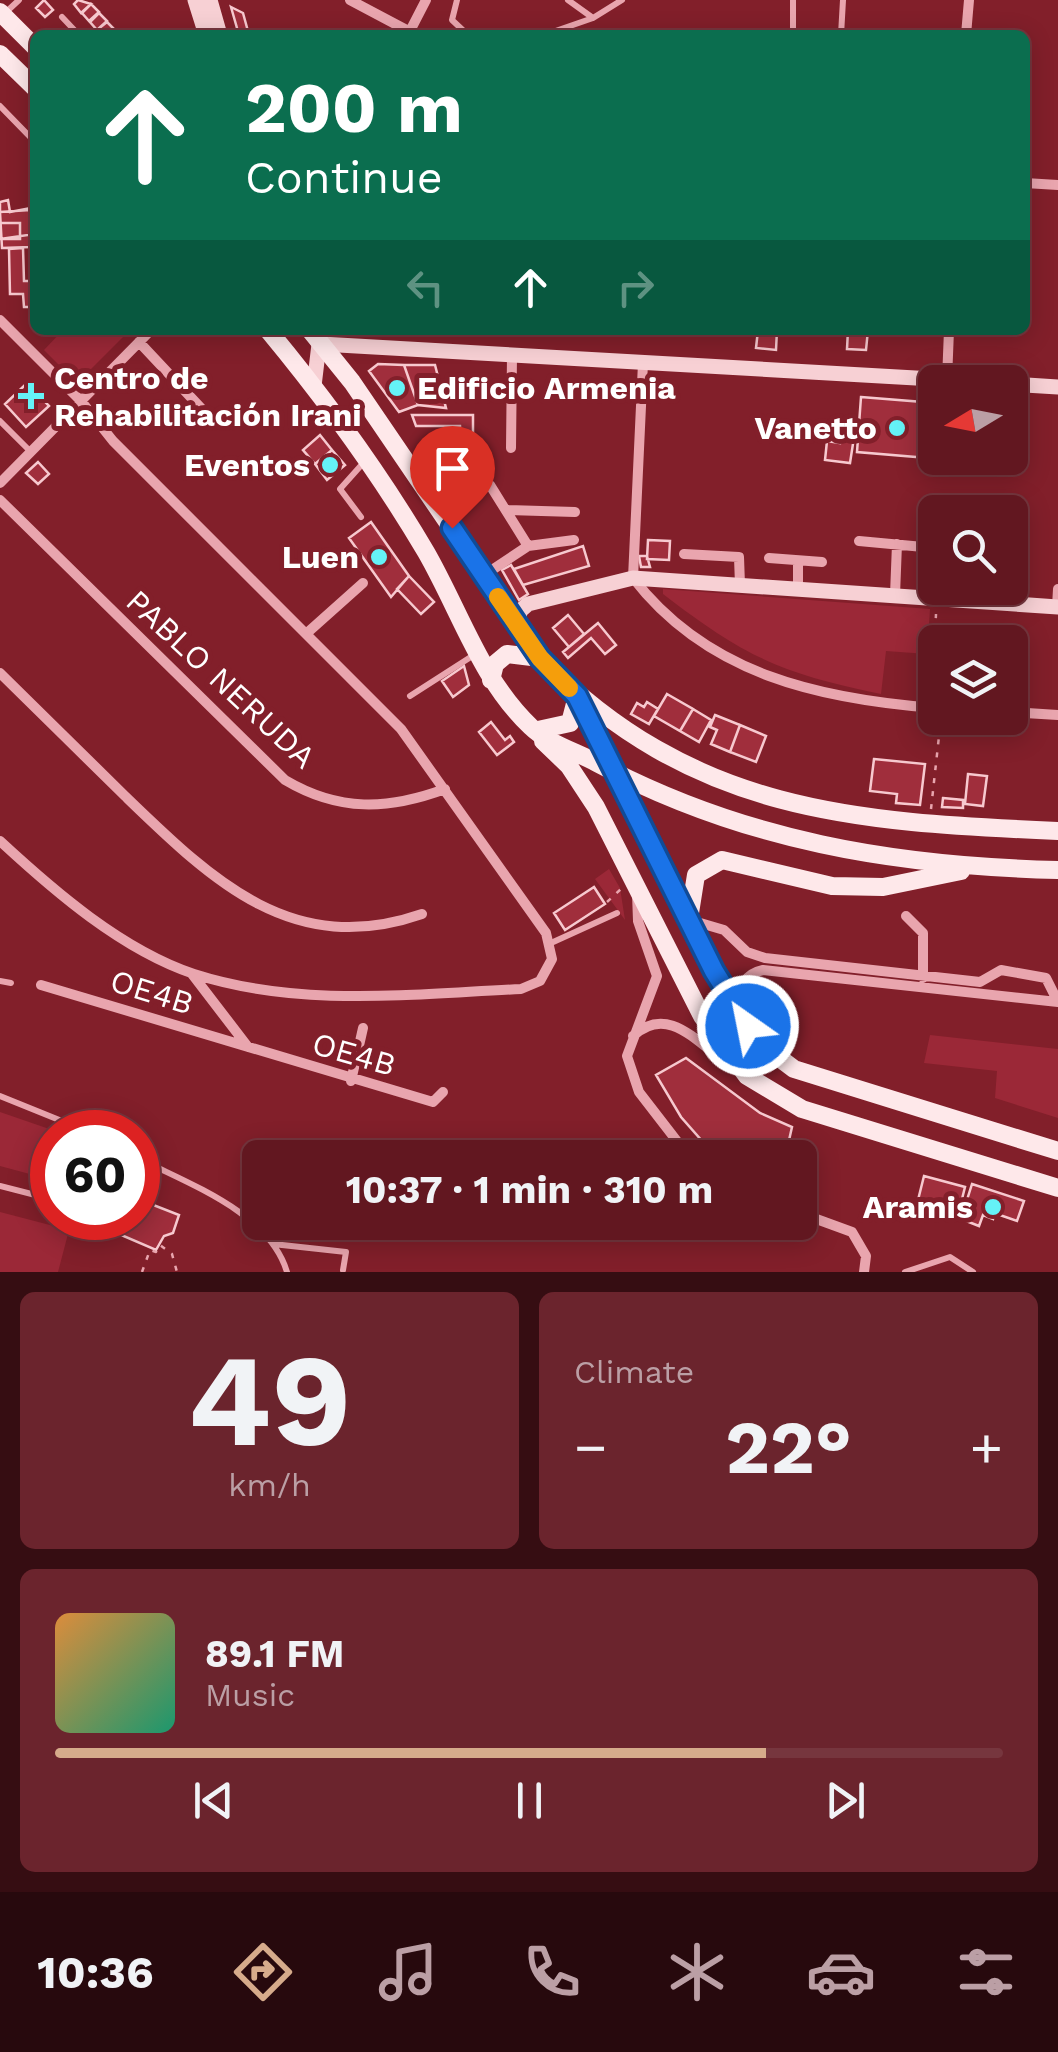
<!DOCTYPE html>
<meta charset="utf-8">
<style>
body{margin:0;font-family:"Work Sans",sans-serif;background:#6b242d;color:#f1f3f6;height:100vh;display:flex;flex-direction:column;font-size:38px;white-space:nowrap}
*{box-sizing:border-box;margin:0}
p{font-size:32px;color:#bb9fa5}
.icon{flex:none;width:55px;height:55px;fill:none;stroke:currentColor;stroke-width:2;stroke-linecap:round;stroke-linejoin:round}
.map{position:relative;height:1272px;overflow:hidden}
.panel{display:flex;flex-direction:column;gap:20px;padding:20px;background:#360d12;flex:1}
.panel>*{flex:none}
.guide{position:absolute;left:30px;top:30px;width:1000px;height:305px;border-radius:15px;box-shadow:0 5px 25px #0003,0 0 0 2px #76363e;background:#0b6e4f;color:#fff;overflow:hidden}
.needle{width:65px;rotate:260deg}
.buttons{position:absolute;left:918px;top:365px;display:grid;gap:20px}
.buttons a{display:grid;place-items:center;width:110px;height:110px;border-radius:15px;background:#621720;box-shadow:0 5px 25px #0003,0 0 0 2px #76363e;font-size:50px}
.speed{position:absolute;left:30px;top:1110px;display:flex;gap:20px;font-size:50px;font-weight:700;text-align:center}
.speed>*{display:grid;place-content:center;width:130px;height:130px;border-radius:50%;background:#621720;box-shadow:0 5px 25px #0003,0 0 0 2px #76363e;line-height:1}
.speed .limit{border:15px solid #d22;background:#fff;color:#111}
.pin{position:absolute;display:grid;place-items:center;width:85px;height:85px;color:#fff;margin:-102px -42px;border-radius:50% 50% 50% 0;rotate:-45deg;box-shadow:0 0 10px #0007}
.pin .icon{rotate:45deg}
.me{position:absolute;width:110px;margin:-55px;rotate:327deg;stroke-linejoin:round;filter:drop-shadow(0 0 8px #0008)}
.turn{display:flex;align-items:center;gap:35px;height:210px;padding:0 50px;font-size:45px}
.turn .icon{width:130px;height:130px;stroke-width:2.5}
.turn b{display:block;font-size:70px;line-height:85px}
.lanes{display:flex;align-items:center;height:95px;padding:0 50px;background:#0003;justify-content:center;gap:50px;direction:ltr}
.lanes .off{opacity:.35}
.big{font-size:75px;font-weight:700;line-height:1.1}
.panel .card{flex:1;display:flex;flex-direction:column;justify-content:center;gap:15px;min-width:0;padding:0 35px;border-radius:15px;background:#6b242d}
.panel .dial{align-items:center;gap:0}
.dial b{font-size:130px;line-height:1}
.song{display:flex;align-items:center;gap:30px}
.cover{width:120px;height:120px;border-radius:15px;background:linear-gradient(135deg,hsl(30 70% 55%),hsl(160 70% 35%))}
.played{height:10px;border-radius:5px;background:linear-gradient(90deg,#d6ab8b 75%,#76363e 75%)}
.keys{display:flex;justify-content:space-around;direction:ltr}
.heat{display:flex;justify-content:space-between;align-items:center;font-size:55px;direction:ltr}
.panel .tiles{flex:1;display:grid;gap:20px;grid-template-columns:1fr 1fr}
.card:last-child{grid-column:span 2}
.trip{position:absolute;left:242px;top:1140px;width:575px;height:100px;border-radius:15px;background:#621720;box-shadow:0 5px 25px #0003,0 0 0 2px #76363e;font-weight:700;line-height:100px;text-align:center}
.menu{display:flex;height:160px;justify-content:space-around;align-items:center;background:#27090d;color:#bb9fa5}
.menu .icon{width:70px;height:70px}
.menu .active{color:#d6ab8b}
.menu b{font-size:45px;color:#f1f3f6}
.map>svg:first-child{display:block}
</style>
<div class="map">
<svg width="1058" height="1272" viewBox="0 0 1058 1272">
<rect width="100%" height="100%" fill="#821f2a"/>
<path fill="#9b2837" d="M63 330H130L77 383 44 350Z
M663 589 930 609 927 654 886 651 881 694C780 673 745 657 663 594Z
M609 869 620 888 625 920 595 879Z
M930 1035 1058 1049V1118L995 1098 997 1071 924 1063Z
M0 1112 58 1132H52V1180L0 1166Z
M0 1212 69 1230 58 1272H0Z"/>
<path fill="#a02e3c" stroke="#f7c9cf" stroke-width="2.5" d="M44 0 53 10 45 17 36 8Z
M78 0 91 4 81 13 74 4Z
M91 4 99 12 89 21 82 13Z
M231 7 243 13 249 35H239Z
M99 13 107 21 97 30 90 22Z
M107 22 115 30 102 35 97 30Z
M8 200 10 212 31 208 35 234 0 239V202Z
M30 210 33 236 30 247 2 248 0 212Z
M0 223H20V239H0Z
M23 248 24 281H35V307H24L23 294H10L9 249Z
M758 330H777L776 350 756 348Z
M848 330H868L866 350 847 349Z
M378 364 404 365 418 405 399 412 369 371Z
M404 365H435L446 408 418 405Z
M27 383 49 406 26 427 5 404Z
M861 397 935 403V458L940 459 857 452Z
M412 415H473V469H445V459H461L460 426H416Z
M842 430 855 431 850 463 825 460 827 441 840 443Z
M320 435 332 450 315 464 303 450Z
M332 450 345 465 327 480 315 464Z
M38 462 49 474 38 484 26 473Z
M371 522 409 576 391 597 349 538Z
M648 540 670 541 669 560 647 559Z
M583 546 589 566 523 585 514 569Z
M639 556H647L650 567H641Z
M511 565 528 594 519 600 502 570Z
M409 576 434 602 421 614 397 589Z
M568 615 584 634 569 647 553 628Z
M598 623 616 645 605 654 591 638 568 658 563 652Z
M464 666 469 685 453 697 442 681Z
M667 694 693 709 680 731 654 716Z
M647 702 658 709 649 724 631 714 637 703 644 707Z
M693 709 711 720 699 742 680 731Z
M715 715 740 725 730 752 711 744 717 730 710 727Z
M491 722 505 740 510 736 514 742 497 755 479 732Z
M740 725 766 736 756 762 730 752Z
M874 759 925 764 920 805 896 803 897 794 870 791Z
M968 774 987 776 983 806 965 804Z
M943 798 963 800V808L942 807Z
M594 887 605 904 565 930 554 913Z
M686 1058 760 1113 792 1127 785 1158H719L711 1151 681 1117 656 1075Z
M924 1176 965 1187 957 1219 916 1208Z
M972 1184 1024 1201 1017 1221 994 1213 993 1219 983 1215 979 1226 961 1219Z
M138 1199 179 1215 173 1233 164 1236 156 1250 84 1219 138 1218Z"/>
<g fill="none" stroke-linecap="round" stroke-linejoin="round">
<path stroke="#e9a5ae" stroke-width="2.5" stroke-dasharray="5 8" stroke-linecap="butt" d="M932 696 936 614
M931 809 941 718
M607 902 622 888
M142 1272 150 1250 156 1252 160 1245 172 1254 177 1272"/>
<path stroke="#e9a5ae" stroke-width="6" d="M457 0 452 20 468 35
M568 0 593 18 622 0
M4 14 19 0
M62 17 79 35
M544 35 593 18
M793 35V0
M841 35 843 0
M0 106 35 142
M0 421 30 451
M417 474 445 454V430
M361 517 340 489 365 461
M410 696 477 653
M551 943 617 913
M0 981 11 983
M0 1096 89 1132
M138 1158C188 1184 269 1212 287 1272
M0 1186 51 1199
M273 1244 346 1252 343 1270
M905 1272 950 1257 973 1272"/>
<path stroke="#e9a5ae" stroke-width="10" d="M350 0 416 35
M410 31 426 0
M966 35 969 0
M1025 183 1058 185
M0 320 82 402 113 441 401 729 546 933 552 959 540 981 521 989C412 994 300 1008 194 974 122 950 54 891 0 841
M139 342 214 422
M643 363 633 578C708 675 820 699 935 708
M947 380 949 330
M511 448 512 355
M0 483 151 330
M490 485 528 546
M0 500 285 780C339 812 388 810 445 789
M506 510 575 512
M859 541 934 548
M684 554 739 557 740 585
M769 558 822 562
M483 576 528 546 574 540
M798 589V561
M895 595 897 544
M1057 607 1058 589
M307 633 363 583
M0 673C42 714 83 755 125 796 212 880 292 959 422 914
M1010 712 1058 715
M637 893 638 921 657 976 627 1056 639 1092 690 1158
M906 916 923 933V978
M690 920 724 930 747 952 765 958 980 982 1001 970 1046 978 1058 1002
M192 974 248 1047
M41 985 433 1102 443 1092
M736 1005C740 987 744 974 763 970L1058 1002
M633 1036C672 1000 703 1052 740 1072
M351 1081 363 1028
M800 1213 852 1232 866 1256 864 1272"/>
<path stroke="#f7d0d4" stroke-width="15" d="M195 0 206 35
M210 0 220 35
M321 344 986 382
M1010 384 1058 387
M314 386 320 336
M518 629 520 611 528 604 633 578 1058 607"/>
<path stroke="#fee8ea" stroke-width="18" d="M0 12 35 47
M0 54 35 88
M268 330C326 400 380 474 426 552 460 611 481 680 531 727 547 743 577 752 597 763 744 841 894 866 1058 870
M310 330 352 382 540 658C693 813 853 822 1058 831
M491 680 495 664 507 654 540 658
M579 700 714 971 762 1045 794 1069 1058 1151
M538 730 570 723 577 696
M543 741 569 766 596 807 702 1016 747 1076 802 1109 1058 1188
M689 919 696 875 722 860 832 886 883 887 961 871"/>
</g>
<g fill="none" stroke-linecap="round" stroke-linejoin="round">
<defs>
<path id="route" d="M452 528 540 658 577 696 714 971 748 1026"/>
</defs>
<use href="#route" stroke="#114b97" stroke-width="25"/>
<use href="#route" stroke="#1a73e8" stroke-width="18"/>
<path stroke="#f59e0b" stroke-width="18" d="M498 597 540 658 569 688"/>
</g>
<g fill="#65f2f7" stroke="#821f2a" stroke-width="4">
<circle cx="397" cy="388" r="10"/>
<path d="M26 381h10v10h10v10h-10v10h-10v-10h-10v-10h10z"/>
<circle cx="897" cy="428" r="10"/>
<circle cx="330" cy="465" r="10"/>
<circle cx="379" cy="557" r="10"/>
<circle cx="993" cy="1207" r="10"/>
</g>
<g text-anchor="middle" stroke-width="10" stroke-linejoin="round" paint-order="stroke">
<g font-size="32" font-weight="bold" fill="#fff" stroke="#821f2a" text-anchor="end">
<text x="54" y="389" text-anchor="start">Centro de<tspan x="54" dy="37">Rehabilitación Irani</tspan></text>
<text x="417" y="399" text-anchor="start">Edificio Armenia</text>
<text x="877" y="439">Vanetto</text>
<text x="310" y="476">Eventos</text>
<text x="359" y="568">Luen</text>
<text x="973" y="1218">Aramis</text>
</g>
<g font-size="32" fill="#fff" stroke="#821f2a">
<text transform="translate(221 679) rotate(43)" y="11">PABLO NERUDA</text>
<text transform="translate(152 992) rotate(17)" y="11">OE4B</text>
<text transform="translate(354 1054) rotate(16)" y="11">OE4B</text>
</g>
</g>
</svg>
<div class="buttons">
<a><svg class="needle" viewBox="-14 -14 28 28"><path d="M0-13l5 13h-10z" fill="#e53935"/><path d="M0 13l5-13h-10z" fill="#bb9fa5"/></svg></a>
<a><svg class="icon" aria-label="search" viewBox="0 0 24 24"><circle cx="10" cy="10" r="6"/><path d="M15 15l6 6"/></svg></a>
<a><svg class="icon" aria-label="layers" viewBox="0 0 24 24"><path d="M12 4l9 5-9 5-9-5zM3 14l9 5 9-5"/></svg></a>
</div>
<div class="speed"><div class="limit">60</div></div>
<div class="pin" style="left:452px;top:528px;background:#d93025"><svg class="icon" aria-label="arrive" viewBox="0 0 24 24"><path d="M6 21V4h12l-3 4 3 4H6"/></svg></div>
<svg class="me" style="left:748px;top:1026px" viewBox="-20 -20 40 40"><circle r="17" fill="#1a73e8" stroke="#fff" stroke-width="3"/><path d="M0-11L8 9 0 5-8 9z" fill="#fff"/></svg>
<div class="trip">10:37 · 1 min · 310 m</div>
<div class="guide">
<div class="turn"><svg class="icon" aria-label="ahead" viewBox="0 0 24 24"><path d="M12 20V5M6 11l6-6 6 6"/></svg><div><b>200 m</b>Continue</div></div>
<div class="lanes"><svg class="icon off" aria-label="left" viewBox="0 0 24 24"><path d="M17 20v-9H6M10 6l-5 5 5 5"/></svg><svg class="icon" aria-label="ahead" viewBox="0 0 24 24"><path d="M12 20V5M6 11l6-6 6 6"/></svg><svg class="icon off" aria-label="right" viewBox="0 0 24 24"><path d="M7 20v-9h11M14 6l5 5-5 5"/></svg></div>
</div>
</div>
<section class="panel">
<div class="tiles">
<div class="card dial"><b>49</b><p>km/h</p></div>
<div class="card"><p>Climate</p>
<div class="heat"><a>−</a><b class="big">22°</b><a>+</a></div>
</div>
<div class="card">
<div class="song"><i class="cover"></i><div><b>89.1 FM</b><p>Music</p></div></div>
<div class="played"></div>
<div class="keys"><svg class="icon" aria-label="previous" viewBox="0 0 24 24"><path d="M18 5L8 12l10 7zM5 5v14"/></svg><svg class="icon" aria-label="pause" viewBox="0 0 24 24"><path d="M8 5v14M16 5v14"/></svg><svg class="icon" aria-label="next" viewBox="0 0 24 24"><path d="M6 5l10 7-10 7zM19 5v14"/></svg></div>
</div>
</div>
</section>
<nav class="menu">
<b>10:36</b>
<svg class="icon active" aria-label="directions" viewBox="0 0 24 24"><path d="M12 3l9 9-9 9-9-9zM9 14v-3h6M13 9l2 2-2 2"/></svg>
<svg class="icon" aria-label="music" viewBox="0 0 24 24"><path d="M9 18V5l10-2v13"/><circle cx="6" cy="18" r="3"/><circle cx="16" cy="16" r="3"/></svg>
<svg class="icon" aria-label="phone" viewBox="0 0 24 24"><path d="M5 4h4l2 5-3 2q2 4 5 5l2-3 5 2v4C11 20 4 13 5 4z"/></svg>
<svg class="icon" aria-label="climate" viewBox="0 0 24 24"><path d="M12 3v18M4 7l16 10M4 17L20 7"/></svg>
<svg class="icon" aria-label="car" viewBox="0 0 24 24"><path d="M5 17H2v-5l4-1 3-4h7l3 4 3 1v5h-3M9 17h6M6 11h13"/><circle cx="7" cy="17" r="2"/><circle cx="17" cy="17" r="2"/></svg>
<svg class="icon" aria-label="filters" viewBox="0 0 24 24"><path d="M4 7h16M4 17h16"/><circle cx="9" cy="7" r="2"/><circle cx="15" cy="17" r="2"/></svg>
</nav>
